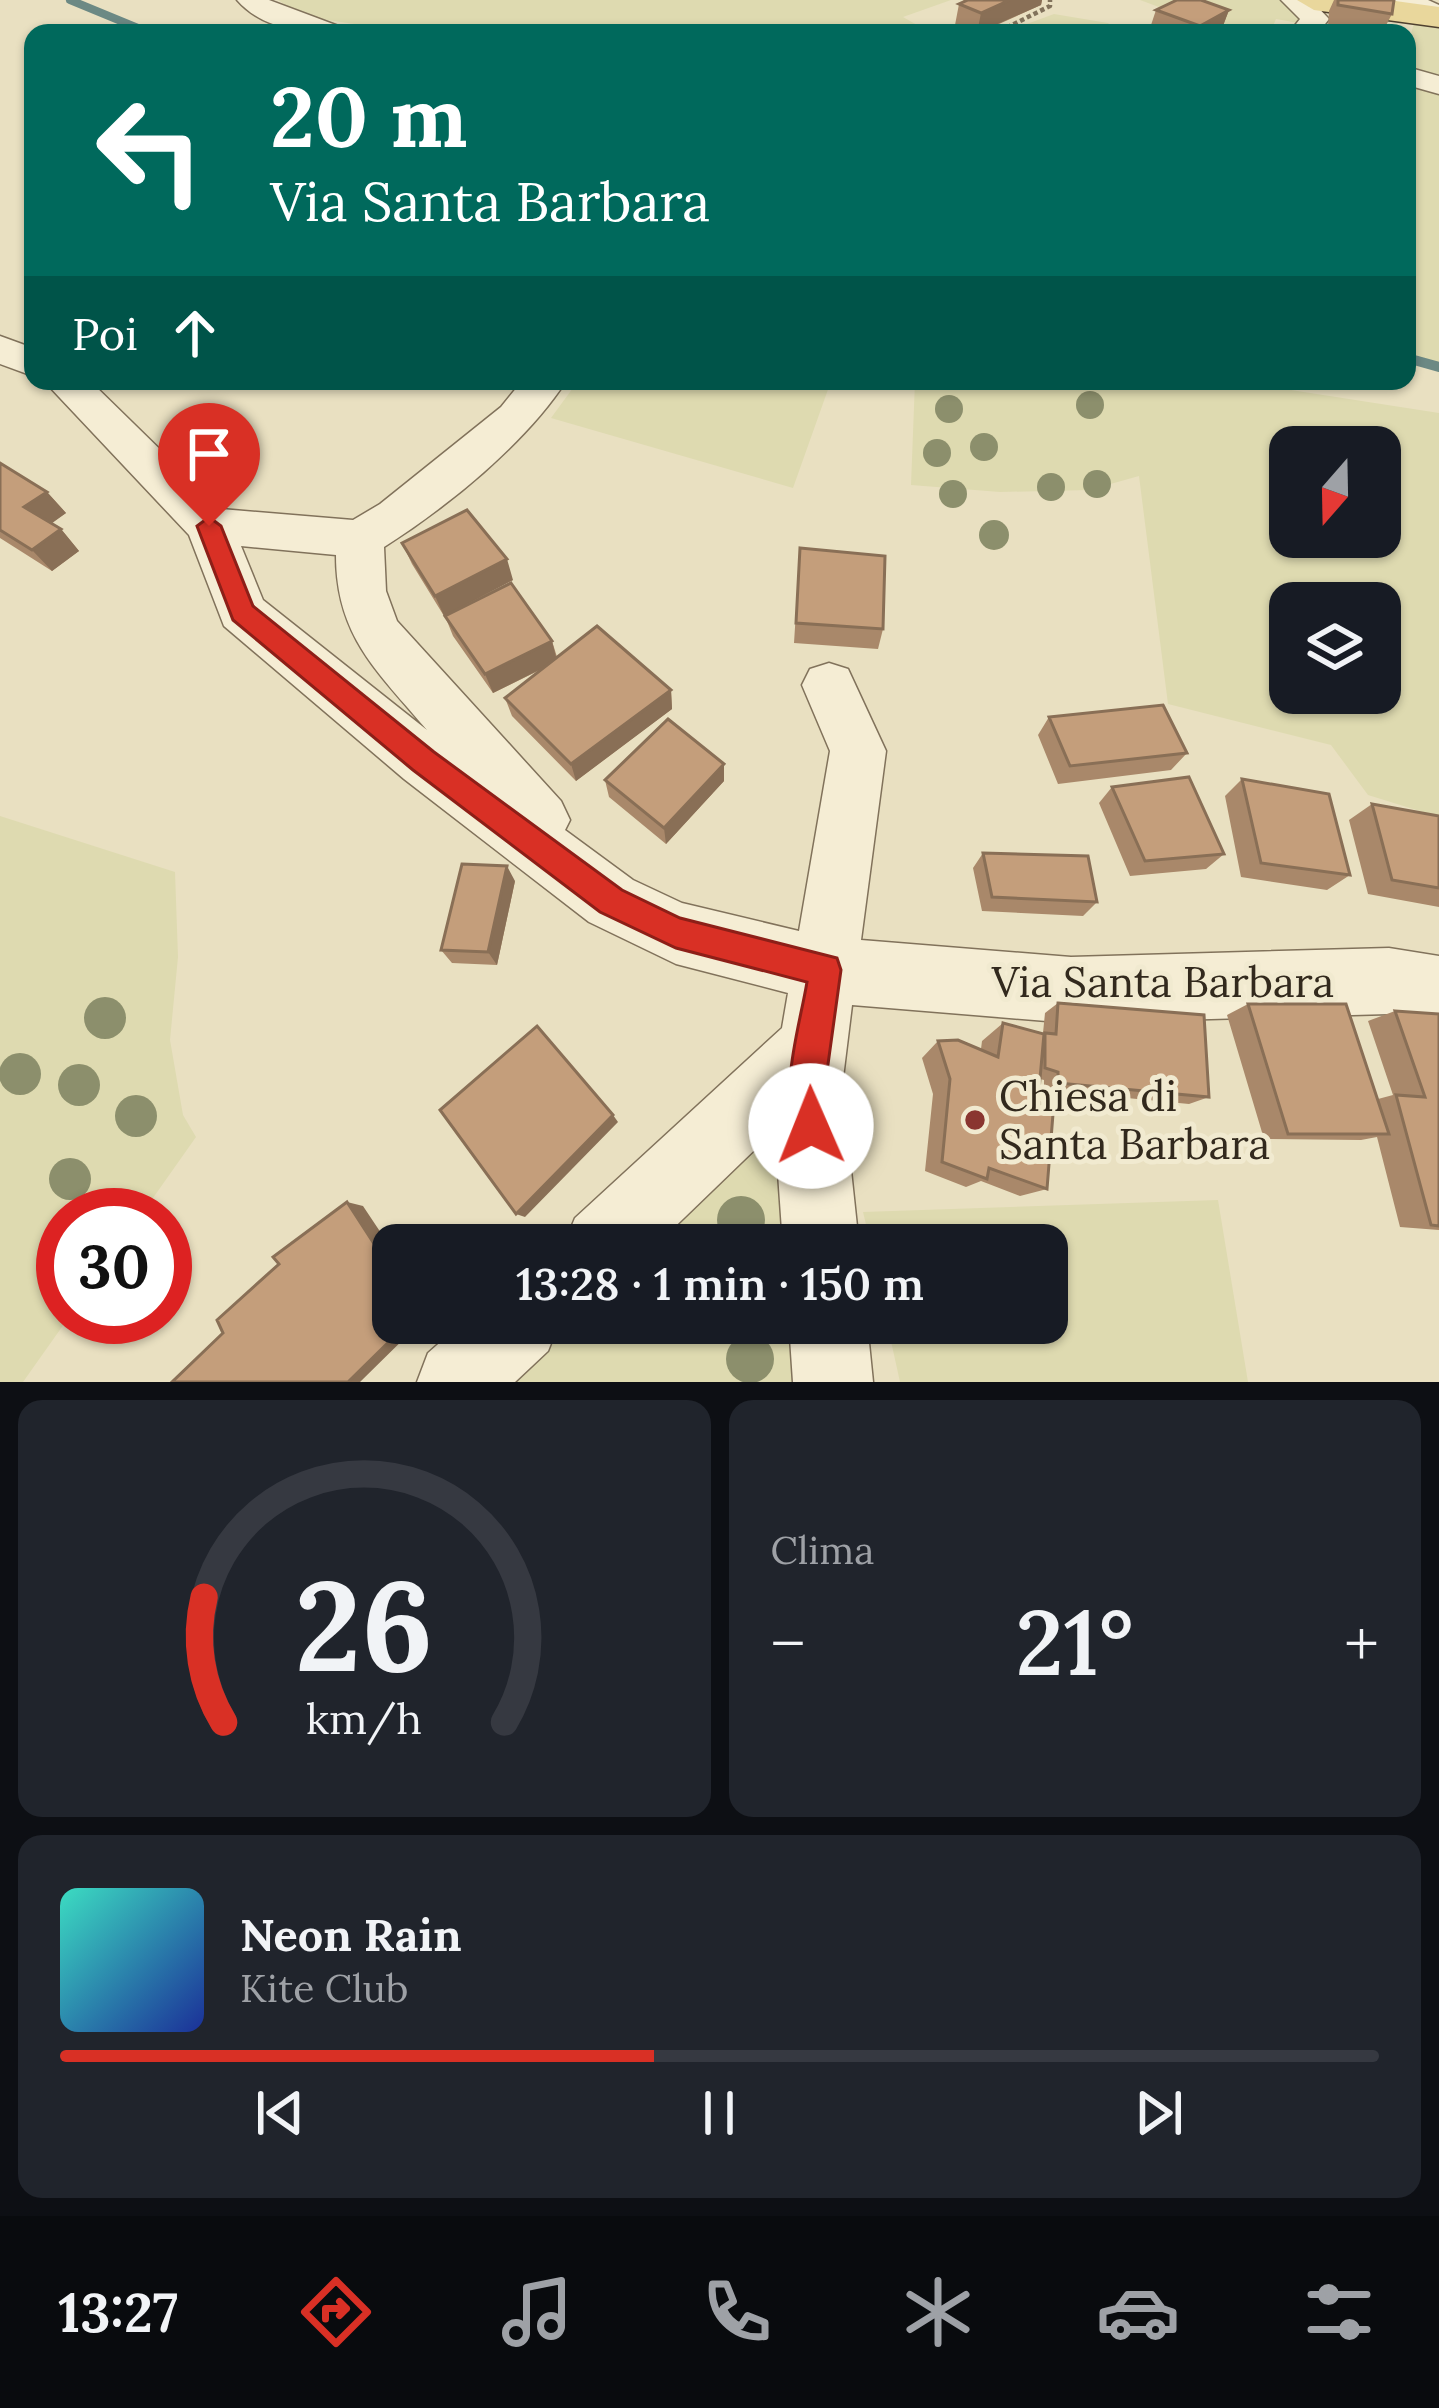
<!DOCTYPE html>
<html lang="it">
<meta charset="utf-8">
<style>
body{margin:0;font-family:Lora,serif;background:#20242c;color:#f1f3f6;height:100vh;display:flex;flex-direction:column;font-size:45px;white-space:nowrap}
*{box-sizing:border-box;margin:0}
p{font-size:39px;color:#9ea1a6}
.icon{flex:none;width:66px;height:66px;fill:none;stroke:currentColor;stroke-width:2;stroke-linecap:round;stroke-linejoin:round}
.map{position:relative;height:1382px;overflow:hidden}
.details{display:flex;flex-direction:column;gap:18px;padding:18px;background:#0d0f14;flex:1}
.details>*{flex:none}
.top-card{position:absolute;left:24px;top:24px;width:1392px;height:366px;border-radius:24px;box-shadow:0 3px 9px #0004;background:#00695c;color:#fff;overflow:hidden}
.needle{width:78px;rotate:200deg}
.controls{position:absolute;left:1269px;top:426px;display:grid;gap:24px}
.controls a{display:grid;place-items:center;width:132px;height:132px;border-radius:24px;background:#171b24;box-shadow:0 3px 9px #0004;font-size:60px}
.speed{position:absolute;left:36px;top:1188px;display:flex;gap:24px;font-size:60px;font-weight:700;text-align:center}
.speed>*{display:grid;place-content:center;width:156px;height:156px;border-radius:50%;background:#171b24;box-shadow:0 3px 9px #0004;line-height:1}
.speed .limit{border:18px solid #d22;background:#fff;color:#111}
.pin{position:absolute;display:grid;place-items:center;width:102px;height:102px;color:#fff;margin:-123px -51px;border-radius:50% 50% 50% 0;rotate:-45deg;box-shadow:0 0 12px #0007}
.pin .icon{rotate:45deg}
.me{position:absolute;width:132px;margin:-66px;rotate:359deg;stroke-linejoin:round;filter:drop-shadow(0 0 9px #0008)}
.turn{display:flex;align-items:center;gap:42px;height:252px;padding:0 48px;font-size:54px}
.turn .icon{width:156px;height:156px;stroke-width:2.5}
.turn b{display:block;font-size:84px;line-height:102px}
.then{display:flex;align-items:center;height:114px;padding:0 48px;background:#0003;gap:24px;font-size:45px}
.big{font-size:90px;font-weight:600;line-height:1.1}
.details .card{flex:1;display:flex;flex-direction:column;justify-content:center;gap:18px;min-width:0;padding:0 42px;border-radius:24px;background:#20242c}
.details .dial{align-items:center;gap:0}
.dial svg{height:312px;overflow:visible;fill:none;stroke:#363941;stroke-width:7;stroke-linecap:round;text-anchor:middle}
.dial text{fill:#f1f3f6;stroke:none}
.song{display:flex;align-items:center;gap:36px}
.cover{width:144px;height:144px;border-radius:18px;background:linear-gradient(135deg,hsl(170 70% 55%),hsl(230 70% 35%))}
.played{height:12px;border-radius:6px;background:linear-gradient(90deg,#d93025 45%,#363941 45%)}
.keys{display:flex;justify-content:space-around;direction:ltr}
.heat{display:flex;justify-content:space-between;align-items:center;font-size:66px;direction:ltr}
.details .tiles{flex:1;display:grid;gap:18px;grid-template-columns:1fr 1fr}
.card:last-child{grid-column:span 2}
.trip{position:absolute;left:372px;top:1224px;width:696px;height:120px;border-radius:24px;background:#171b24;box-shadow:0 3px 9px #0004;font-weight:600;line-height:120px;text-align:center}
.tabs{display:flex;height:192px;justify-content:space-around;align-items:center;background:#090b0e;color:#9ea1a6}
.tabs .icon{width:84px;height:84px}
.tabs .current{color:#d93025}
.tabs b{font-size:54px;color:#f1f3f6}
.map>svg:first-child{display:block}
</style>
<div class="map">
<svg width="1439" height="1382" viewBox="0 0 1439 1382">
<rect width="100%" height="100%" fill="#e9e0c1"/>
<path fill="#dedab0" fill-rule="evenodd" d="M278 0H951L903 17 931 33H413L302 16Z
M1140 0H1289L1304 24 1276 19 1273 26 1297 33H1229Z
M1054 14 1108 23 1118 33H1002Z
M1416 16 1439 20V364L1407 352V48Z
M578 381H831L793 488 551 418Z
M915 381H1233L1439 413V817L1368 795 1331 745 1168 704 1139 476 1089 490 1000 492 911 485ZM1290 447H1380V537H1290ZM1290 603H1380V693H1290Z
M0 816 175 872 178 957 170 1040 183 1115 196 1137 141 1215H63V1317H69L23 1382H0Z
M795 1088 801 1245H639Z
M1218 1200 1248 1382H900L887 1323H1047V1245H871L863 1212Z
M562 1323H805L808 1382H507Z"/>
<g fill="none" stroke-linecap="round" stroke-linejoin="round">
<path stroke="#6c8984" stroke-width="8" d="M70 0 150 33"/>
<path stroke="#6c8984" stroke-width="10" d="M1407 358 1439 367"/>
<defs>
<path id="minor" d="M237 0H269L341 27 345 33C307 33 264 31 237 0Z
M1281 0H1311L1329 19 1318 33H1289L1300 19Z
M1393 0H1428L1439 5V24Z
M1407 67 1439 76V94L1407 85Z
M0 336 33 348V376L0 364Z
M44 381H90L221 509 353 520 380 504 501 407 522 381H566C526 443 447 507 384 547L386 591 397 621 561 801 570 820 565 830 633 880 682 903 799 931 830 751 802 685 810 669 829 663 848 669 886 751 861 940 1071 957 1389 948 1439 956V1022L1389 1014 1071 1023 852 1005 842 1086 859 1245H783L775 1130 656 1245H564L575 1218 782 1028 788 993 676 964 589 922 404 779 224 626 189 535ZM241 546 336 555C336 636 377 671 427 730L263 600Z
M462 1323H559L548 1351 515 1382H417L428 1353Z
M789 1323H867L873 1382H793Z"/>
<path id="major" d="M1297 0H1388L1439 7V27L1314 10Z"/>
</defs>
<use href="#minor" stroke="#81725b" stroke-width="3"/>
<use href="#major" stroke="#4f402f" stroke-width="3"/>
<path stroke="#81725b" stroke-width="4.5" stroke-dasharray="4.5 3" stroke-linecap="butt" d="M1000 31 1050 6V0"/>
<use href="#minor" fill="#f5edd4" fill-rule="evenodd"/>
<use href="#major" fill="#e9d79c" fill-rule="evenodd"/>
</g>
<g fill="#8c8f6c">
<circle cx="1090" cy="405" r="14"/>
<circle cx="949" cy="409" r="14"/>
<circle cx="984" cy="447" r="14"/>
<circle cx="937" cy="453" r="14"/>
<circle cx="1097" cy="484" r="14"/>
<circle cx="1051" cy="487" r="14"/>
<circle cx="953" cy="494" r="14"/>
<circle cx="994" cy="535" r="15"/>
<circle cx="105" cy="1018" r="21"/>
<circle cx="20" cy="1074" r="21"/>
<circle cx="79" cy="1085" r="21"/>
<circle cx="136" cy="1116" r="21"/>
<circle cx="70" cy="1179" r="21"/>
<circle cx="741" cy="1220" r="24"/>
<circle cx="750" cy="1359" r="24"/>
</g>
<path fill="#a9886a" d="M964 0H1042L1041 5 979 33H975L955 25 959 4Z
M1334 0H1394L1392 14 1382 33H1368L1328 26 1329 11Z
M1156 10H1229L1221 31 1217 33H1154L1149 31Z
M0 463 47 492 66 513 51 523 61 529 79 551 52 571 0 538Z
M402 543 513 580 444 616 412 564Z
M800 548 883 629 878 649 794 643Z
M445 616 552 641 557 657 671 690 672 709 576 781 512 716 505 698 544 668 493 693 453 636Z
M1049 717 1187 753 1171 770 1058 784 1038 735Z
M1242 779 1350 875 1327 890 1241 877 1225 796Z
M605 780 724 781 666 844 609 797Z
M1112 787 1224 854 1206 869 1130 876 1099 803Z
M1372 804 1439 816V907L1368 894 1349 820Z
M983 853 1097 902 1083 916 982 911 973 868Z
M515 881 497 965 452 963 441 950Z
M1058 1003 1209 1097 1189 1104 1044 1090V1080L1040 1079 1038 1101 1047 1189 1020 1196 981 1181 966 1187 925 1171 933 1094 922 1058 938 1041 981 1049 982 1041 1003 1023 1043 1033 1045 1013Z
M1248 1004 1378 1099 1393 1095 1368 1021 1395 1011 1439 1014V1230L1400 1227 1377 1137 1361 1140 1264 1139 1227 1015Z"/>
<path fill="#896f56" d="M1010 0H1042L1041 5 977 33 981 13Z
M1229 10 1221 31 1217 33H1198L1200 26Z
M47 492 66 513 44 529 24 507Z
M61 529 79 551 52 571 32 550Z
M507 559 513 580 444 616 435 596Z
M552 641 557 661 493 693 485 674Z
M671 690 672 709 576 781 571 764Z
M724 764V781L666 844 664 828Z
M507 866 515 881 497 965 488 952Z
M613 1115 618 1122 525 1217 516 1214Z
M347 1202 363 1206 393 1251V1273Z
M408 1323H420L360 1382H348Z"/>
<path fill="#c49e7b" stroke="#896f56" stroke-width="3" d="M968 0H1010L981 13 959 4Z
M1177 0H1201L1229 10 1200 26 1156 10Z
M1338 0H1394L1392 14 1338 5Z
M0 463 47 492 24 507 61 529 32 550 0 530Z
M467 510 507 559 435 596 402 543Z
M800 548 885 556 883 629 796 623Z
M511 583 552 641 485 674 445 616Z
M597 626 671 690 571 764 505 698Z
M1163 705 1187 753 1070 766 1049 717Z
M668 719 724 764 664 828 605 780Z
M1189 777 1224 854 1145 861 1112 787Z
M1242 779 1329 794 1350 875 1261 863Z
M1372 804 1439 816V888L1392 880Z
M983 853 1088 856 1097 902 992 897Z
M462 864 507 866 488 952 441 950Z
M1058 1003 1204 1015 1209 1097 1058 1083V1072L1045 1068V1033L1056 1034Z
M1248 1004H1346L1389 1134H1288Z
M1395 1011 1439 1014V1226L1431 1225 1396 1095 1425 1097Z
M1003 1023 1044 1034 1038 1101 1053 1114 1047 1189 989 1168 987 1179 942 1162 950 1079 938 1041 958 1040 998 1057Z
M537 1026 613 1115 516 1214 440 1110Z
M347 1202 393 1273V1323H408L348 1382H172L223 1333 217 1320 279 1264 273 1257Z"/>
<path fill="#d93025" stroke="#8d1f18" stroke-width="3" d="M209 517 221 526 253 606 434 752 622 890 680 918 837 958 841 970 825 1086 829 1126 823 1139 811 1144 798 1139C778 1091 799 1030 807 982L676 948 600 912 413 770 233 620 197 526Z"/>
<circle fill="#8a3630" stroke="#f1ead0" stroke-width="4.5" cx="975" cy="1120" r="12"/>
<g text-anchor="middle" stroke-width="10" stroke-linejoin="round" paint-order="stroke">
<g font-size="42" fill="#32291d" stroke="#f1ead0">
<text x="1163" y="997">Via Santa Barbara</text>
</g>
<g font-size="42" fill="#32291d" stroke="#f1ead0" text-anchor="start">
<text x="999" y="1111">Chiesa di<tspan x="999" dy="48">Santa Barbara</tspan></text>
</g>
</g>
</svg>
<div class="controls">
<a><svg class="needle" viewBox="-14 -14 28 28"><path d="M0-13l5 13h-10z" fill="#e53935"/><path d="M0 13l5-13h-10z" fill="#9ea1a6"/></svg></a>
<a><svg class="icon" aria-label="layers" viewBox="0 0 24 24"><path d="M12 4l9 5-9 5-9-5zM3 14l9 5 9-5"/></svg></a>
</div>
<div class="speed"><div class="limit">30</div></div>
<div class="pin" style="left:209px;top:526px;background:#d93025"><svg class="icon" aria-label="arrive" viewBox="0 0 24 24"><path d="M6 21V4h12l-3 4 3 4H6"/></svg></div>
<svg class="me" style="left:811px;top:1126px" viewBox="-20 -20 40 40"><circle r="19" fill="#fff"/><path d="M0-13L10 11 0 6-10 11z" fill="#d93025"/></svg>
<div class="trip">13:28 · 1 min · 150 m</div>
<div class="top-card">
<div class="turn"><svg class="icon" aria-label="left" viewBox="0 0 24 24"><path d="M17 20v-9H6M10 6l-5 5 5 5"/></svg><div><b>20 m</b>Via Santa Barbara</div></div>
<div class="then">Poi<svg class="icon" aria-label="ahead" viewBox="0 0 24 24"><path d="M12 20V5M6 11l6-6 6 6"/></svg></div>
</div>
</div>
<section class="details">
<div class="tiles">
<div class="card dial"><svg viewBox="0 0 100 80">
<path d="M14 69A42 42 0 1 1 86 69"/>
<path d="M14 69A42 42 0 0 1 9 37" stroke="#d93025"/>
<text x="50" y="56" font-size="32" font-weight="700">26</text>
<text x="50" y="72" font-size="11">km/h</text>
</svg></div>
<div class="card"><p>Clima</p>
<div class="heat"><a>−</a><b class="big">21°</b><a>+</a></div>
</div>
<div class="card">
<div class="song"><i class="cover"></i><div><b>Neon Rain</b><p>Kite Club</p></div></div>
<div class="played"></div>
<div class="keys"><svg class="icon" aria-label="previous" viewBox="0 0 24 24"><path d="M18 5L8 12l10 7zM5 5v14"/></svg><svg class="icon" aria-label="pause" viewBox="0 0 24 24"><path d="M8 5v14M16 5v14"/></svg><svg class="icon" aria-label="next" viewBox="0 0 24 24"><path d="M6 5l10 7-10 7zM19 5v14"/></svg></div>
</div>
</div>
</section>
<nav class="tabs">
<b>13:27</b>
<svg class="icon current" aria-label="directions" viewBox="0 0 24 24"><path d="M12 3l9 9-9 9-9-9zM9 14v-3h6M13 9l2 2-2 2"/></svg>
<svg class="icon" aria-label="music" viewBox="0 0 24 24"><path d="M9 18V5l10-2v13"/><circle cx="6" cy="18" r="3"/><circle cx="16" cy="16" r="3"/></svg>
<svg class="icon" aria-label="phone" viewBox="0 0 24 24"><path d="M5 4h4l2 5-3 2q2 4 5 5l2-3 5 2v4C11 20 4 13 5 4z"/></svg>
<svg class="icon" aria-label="climate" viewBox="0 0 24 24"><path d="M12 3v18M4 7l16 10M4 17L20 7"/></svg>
<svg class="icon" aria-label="car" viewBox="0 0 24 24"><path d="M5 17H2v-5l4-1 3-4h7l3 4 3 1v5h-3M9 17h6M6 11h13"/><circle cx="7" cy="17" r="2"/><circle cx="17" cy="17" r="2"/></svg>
<svg class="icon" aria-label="filters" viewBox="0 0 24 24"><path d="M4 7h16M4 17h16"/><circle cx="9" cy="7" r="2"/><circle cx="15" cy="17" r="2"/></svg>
</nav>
